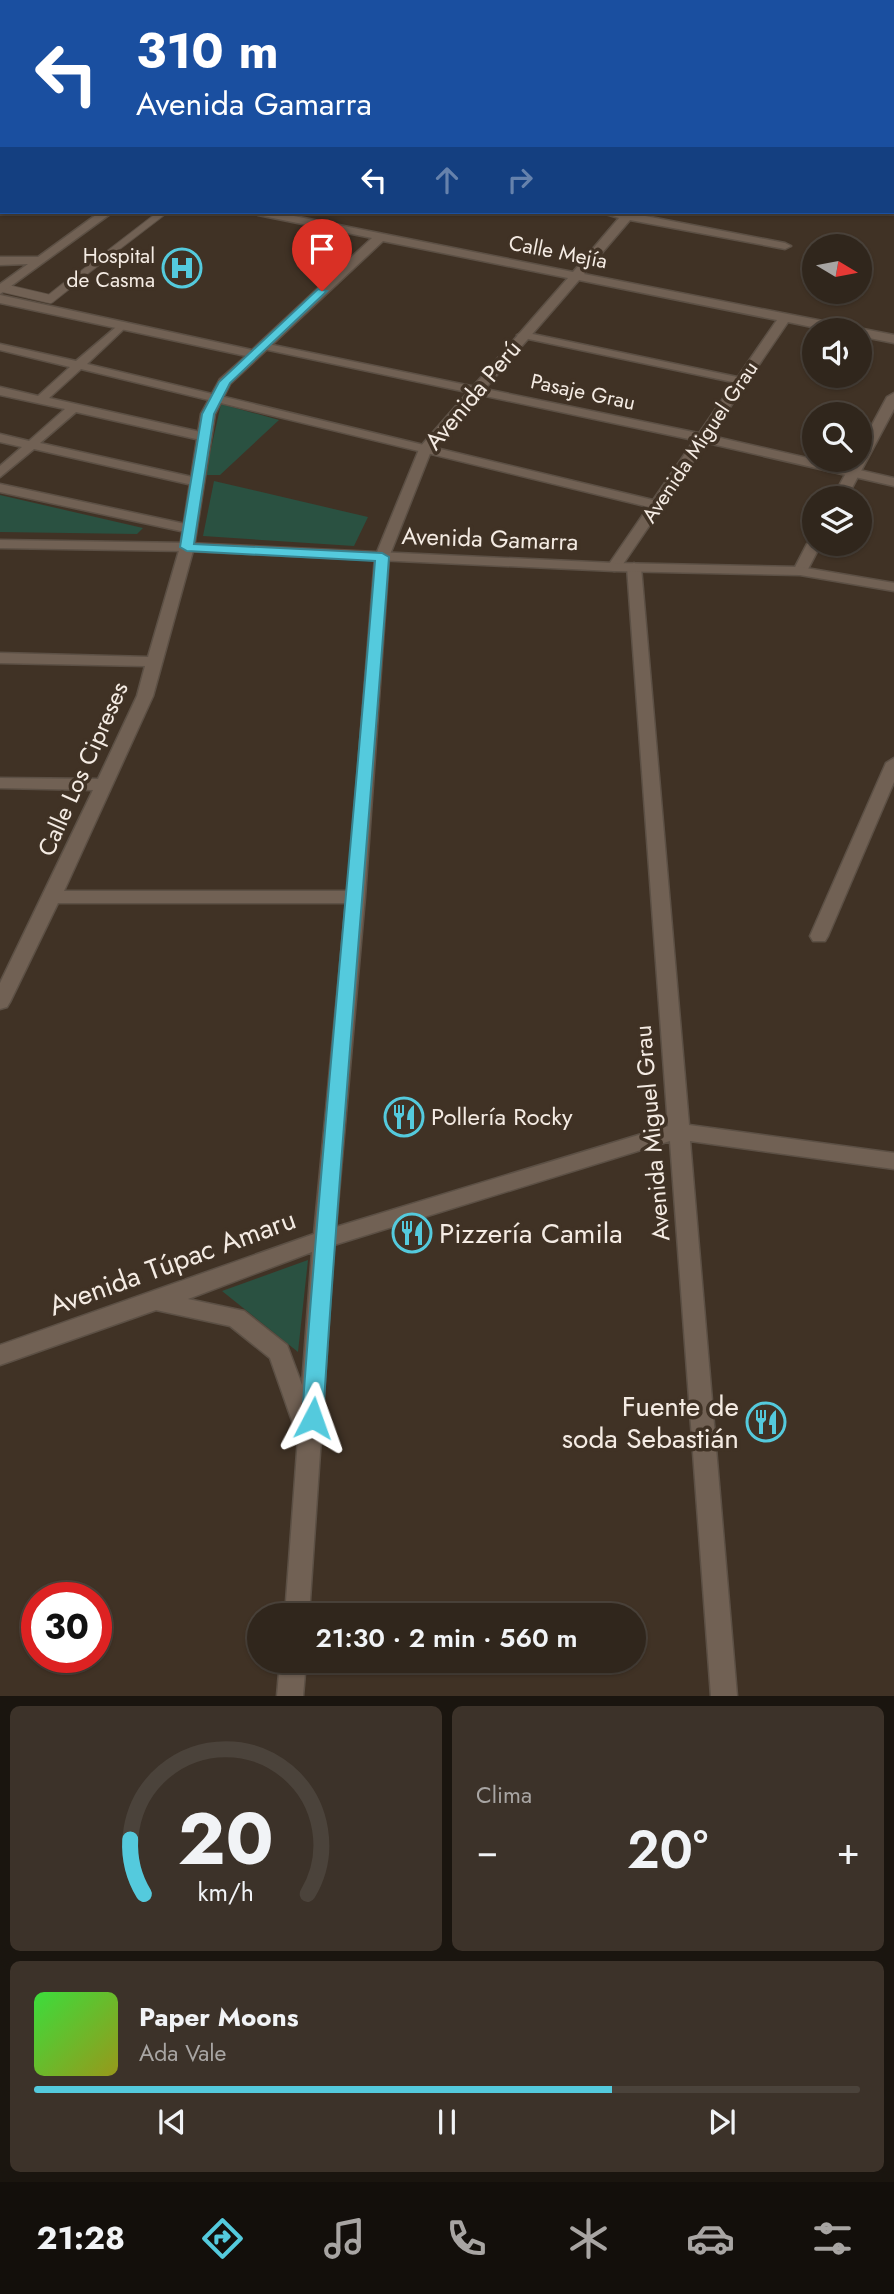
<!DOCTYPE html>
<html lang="es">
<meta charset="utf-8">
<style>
body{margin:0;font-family:Jost,sans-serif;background:#3c3229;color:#f1f3f6;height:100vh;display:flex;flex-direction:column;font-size:26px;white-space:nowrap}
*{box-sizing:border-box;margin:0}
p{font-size:23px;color:#a8a5a3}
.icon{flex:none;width:38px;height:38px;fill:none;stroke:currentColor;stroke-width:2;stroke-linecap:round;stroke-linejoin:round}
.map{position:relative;height:1696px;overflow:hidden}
.sheet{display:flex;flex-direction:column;gap:10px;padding:10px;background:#1a150f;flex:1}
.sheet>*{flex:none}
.top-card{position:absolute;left:0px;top:0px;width:894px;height:214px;box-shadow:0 2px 5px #0004,0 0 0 2px #4b433b;background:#1a4fa0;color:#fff;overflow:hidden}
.needle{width:46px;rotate:100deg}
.tools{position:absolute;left:802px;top:234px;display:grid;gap:14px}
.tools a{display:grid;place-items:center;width:70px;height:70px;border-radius:50%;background:#30261c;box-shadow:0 2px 5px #0004,0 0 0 2px #4b433b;font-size:35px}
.speed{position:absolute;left:21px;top:1582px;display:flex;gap:14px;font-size:35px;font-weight:700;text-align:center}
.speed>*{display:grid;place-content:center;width:91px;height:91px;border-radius:50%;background:#30261c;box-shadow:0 2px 5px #0004,0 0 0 2px #4b433b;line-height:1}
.speed .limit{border:10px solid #d22;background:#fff;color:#111}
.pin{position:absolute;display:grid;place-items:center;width:60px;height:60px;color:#fff;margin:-72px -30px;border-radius:50% 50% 50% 0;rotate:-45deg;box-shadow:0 0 7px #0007}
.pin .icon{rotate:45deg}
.me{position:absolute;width:77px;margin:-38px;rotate:4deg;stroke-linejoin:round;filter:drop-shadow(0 0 5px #0008)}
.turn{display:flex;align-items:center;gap:24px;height:147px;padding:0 21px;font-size:32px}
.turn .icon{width:91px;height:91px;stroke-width:2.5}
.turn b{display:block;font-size:49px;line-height:60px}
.lanes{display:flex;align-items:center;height:66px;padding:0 21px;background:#0003;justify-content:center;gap:35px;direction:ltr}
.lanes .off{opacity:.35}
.big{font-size:52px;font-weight:600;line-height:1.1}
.sheet .widget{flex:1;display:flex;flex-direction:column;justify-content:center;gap:10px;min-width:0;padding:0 24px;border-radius:10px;background:#3c3229}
.sheet .dial{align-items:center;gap:0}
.dial svg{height:182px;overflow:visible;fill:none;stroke:#4b433b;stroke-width:7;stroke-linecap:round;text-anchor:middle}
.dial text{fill:#f1f3f6;stroke:none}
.song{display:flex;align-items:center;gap:21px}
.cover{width:84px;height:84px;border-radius:10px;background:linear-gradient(135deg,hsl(120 70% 55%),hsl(60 70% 35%))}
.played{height:7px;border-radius:4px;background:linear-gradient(90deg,#54cadd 70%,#4b433b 70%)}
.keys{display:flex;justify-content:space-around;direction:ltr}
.heat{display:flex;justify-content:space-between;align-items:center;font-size:38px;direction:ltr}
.sheet .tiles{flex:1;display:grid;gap:10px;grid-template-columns:1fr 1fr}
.widget:last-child{grid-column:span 2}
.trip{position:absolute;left:247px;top:1603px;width:399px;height:70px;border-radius:35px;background:#30261c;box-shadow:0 2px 5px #0004,0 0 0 2px #4b433b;font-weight:600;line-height:70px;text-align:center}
.dock{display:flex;height:112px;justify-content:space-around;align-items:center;background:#130f0b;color:#a8a5a3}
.dock .icon{width:49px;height:49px}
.dock .active{color:#54cadd}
.dock b{font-size:32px;color:#f1f3f6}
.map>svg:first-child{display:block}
</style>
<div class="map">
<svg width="894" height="1696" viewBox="0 0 894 1696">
<rect width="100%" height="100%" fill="#403225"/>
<path fill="#2a5141" d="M221 404 279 420 220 475H205Z
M214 481 368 517 354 546 203 536Z
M0 495 143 528 137 534 0 532Z
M308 1260 298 1352 222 1291Z"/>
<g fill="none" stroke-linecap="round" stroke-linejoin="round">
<defs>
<path id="service-far1" d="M77 278 163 212"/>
<path id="service" d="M3 288 50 299 79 276"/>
<path id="pedestrian" d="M122 322 126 323V327L87 364 657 501 663 505 657 509 81 369 49 398 205 433 211 437 205 441 76 412 40 443 201 479V485L197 486 34 449 0 477V466L22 447 0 442V434L29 441 65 409 0 395V387L38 396 70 367 0 350V344L76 361Z
M523 332 742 378 748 381 742 384 519 337 517 335Z
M263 343 703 434 894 478V486L703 442 259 348 257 346Z
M0 484 190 525 196 529 190 533 0 492Z"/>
<path id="minor" d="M187 0H198L186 2Z
M310 0H325L326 2H312Z
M0 91H2V97H0Z
M0 182H2V189H0Z
M100 212H113L0 294V284L28 264 0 265V257H38Z
M253 212H274L573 272 619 218 599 212H636L635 214 785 243 791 246 785 249 630 220 584 274 894 335V343L859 336V331H831L788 322 619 570 614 571 607 567 777 320 579 280 431 451 389 557 365 897 336 1227 668 1126 627 567 634 563 641 567 689 1125 894 1153V1169L690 1141 737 1696H711L670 1141 334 1245 309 1615H285L298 1438 270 1358 230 1326 156 1310 0 1365V1345L314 1234 346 903H58L10 1002 7 1007 0 1009V983L93 790 0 788V778L98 779 137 696 145 666 0 663V653L148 657 180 547 201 414 220 379 246 356 0 303V295L252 350 372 238 258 215ZM383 241 568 278 420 447 375 557 348 891H64L153 696 194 547 215 414 230 384ZM312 1252 302 1385 287 1345 244 1311 188 1299Z
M894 393V409L846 499H832L853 460H859V449L887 397Z
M814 540V544H821L807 571 805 574H795L793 571 807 544Z
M894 758V782L828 936 825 941H813L810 936 886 763Z
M280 1661H306L303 1696H277Z"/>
<path id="tertiary" d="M0 540 187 543 614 563 800 567 894 583V591L800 575 614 571 187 551 0 548Z"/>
<path id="trunk" d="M459 0H471L458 2Z
M0 111H2V117H0Z"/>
</defs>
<use href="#service-far1" stroke="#5c5045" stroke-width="8"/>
<use href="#service" stroke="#5c5045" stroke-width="10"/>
<use href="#pedestrian" stroke="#5c5045" stroke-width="3"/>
<use href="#minor" stroke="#5c5045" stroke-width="3"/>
<use href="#tertiary" stroke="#5c5045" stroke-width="3"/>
<use href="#trunk" stroke="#5c5045" stroke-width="4"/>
<use href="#service-far1" stroke="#716154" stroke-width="6"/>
<use href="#service" stroke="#716154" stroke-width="8"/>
<use href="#pedestrian" fill="#716154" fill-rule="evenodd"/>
<use href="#minor" fill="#716154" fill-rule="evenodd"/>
<use href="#tertiary" fill="#716154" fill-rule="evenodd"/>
<use href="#trunk" fill="#d8969f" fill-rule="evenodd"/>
</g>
<path fill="#54cadd" stroke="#378390" stroke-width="2" d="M318 289 327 291 230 383 214 414 194 544 382 553 389 557C368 844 341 1131 323 1418L320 1424 313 1427 305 1424 302 1418C322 1132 352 847 375 561L187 551 180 547 202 414 219 382Z"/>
<defs>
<symbol id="hospital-ring" viewBox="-11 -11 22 22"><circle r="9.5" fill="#403225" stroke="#54cadd" stroke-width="1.5"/><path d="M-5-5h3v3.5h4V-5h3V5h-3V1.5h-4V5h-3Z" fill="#54cadd"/></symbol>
<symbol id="restaurant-ring" viewBox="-11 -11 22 22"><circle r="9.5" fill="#403225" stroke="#54cadd" stroke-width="1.5"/><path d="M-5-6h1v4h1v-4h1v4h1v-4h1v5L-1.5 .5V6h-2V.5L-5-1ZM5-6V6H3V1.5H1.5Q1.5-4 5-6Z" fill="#54cadd"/></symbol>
</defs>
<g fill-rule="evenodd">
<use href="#hospital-ring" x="160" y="246" width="44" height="44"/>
<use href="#restaurant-ring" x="382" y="1095" width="44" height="44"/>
<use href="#restaurant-ring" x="390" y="1211" width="44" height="44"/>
<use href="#restaurant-ring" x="744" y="1400" width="44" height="44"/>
</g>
<g text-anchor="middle" stroke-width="7" stroke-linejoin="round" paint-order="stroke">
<g font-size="21" fill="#f4ebe3" stroke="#403225">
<text transform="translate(558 252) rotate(11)" y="7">Calle Mejía</text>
<text transform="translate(583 392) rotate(12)" y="7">Pasaje Grau</text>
<text transform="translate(700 442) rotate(-56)" y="7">Avenida Miguel Grau</text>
</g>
<g font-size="21" fill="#f4ebe3" stroke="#403225" text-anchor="end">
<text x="155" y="263">Hospital<tspan x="155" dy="24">de Casma</tspan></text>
</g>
<g font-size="24" fill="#f4ebe3" stroke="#403225">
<text transform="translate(473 395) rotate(-50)" y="8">Avenida Perú</text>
<text transform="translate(490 539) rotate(2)" y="8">Avenida Gamarra</text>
<text transform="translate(83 769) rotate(-66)" y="8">Calle Los Cipreses</text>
<text transform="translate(652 1133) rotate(-95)" y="8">Avenida Miguel Grau</text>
</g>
<g font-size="24" fill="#f4ebe3" stroke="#403225" text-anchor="start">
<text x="431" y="1125">Pollería Rocky</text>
</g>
<g font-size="28" fill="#f4ebe3" stroke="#403225" text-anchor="start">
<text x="439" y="1243">Pizzería Camila</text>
<text x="739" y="1416" text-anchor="end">Fuente de<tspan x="739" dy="32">soda Sebastián</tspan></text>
</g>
<g font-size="28" fill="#f4ebe3" stroke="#403225">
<text transform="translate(172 1262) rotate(-20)" y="10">Avenida Túpac Amaru</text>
</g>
</g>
</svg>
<div class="tools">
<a><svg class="needle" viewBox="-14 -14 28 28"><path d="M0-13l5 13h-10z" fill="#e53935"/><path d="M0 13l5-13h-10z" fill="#a8a5a3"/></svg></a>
<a><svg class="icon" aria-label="sound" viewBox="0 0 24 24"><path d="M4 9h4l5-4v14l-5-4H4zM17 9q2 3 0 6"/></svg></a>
<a><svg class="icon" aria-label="search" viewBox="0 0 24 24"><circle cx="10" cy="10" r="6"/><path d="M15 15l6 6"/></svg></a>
<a><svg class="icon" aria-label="layers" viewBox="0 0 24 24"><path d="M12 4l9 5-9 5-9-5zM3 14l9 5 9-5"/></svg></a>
</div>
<div class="speed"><div class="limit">30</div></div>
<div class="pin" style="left:322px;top:291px;background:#d93025"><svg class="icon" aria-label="arrive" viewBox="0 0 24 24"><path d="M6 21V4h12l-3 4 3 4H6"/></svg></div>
<svg class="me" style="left:313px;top:1418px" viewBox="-20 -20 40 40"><path d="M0-17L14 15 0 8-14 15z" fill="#54cadd" stroke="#fff" stroke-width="4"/></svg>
<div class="trip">21:30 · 2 min · 560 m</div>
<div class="top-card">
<div class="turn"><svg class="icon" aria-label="left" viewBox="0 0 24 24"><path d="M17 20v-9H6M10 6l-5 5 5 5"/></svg><div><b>310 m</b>Avenida Gamarra</div></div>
<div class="lanes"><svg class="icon" aria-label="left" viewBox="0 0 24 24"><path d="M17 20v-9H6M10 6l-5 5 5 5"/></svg><svg class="icon off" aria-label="ahead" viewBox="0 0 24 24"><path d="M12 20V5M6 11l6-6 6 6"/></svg><svg class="icon off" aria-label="right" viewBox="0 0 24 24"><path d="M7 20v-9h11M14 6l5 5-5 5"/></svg></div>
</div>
</div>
<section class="sheet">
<div class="tiles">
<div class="widget dial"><svg viewBox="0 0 100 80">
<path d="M14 69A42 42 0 1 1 86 69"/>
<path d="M14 69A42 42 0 0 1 8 45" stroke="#54cadd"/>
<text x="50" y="56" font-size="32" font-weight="700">20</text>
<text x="50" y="72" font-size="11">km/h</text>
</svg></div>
<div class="widget"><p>Clima</p>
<div class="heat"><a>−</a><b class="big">20°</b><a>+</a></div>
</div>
<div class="widget">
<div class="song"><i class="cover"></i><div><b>Paper Moons</b><p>Ada Vale</p></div></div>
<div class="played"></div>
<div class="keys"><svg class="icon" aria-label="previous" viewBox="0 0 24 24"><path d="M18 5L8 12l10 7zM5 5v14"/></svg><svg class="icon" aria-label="pause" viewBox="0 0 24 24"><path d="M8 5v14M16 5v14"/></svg><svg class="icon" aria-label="next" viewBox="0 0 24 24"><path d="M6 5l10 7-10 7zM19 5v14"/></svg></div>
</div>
</div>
</section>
<nav class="dock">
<b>21:28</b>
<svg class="icon active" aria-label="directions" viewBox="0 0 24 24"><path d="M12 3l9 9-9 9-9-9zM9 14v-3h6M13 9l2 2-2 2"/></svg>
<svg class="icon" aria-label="music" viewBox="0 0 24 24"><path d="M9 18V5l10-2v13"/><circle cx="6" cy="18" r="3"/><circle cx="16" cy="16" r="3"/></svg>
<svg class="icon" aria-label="phone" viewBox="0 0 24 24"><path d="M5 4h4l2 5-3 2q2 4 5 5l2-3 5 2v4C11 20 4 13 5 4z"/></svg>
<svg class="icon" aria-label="climate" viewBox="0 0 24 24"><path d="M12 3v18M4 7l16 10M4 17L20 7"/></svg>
<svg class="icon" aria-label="car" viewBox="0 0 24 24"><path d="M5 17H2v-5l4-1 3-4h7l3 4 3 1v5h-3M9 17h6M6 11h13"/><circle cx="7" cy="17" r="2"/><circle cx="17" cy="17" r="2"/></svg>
<svg class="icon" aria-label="filters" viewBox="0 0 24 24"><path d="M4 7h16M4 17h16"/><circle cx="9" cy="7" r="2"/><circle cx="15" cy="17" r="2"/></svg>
</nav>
